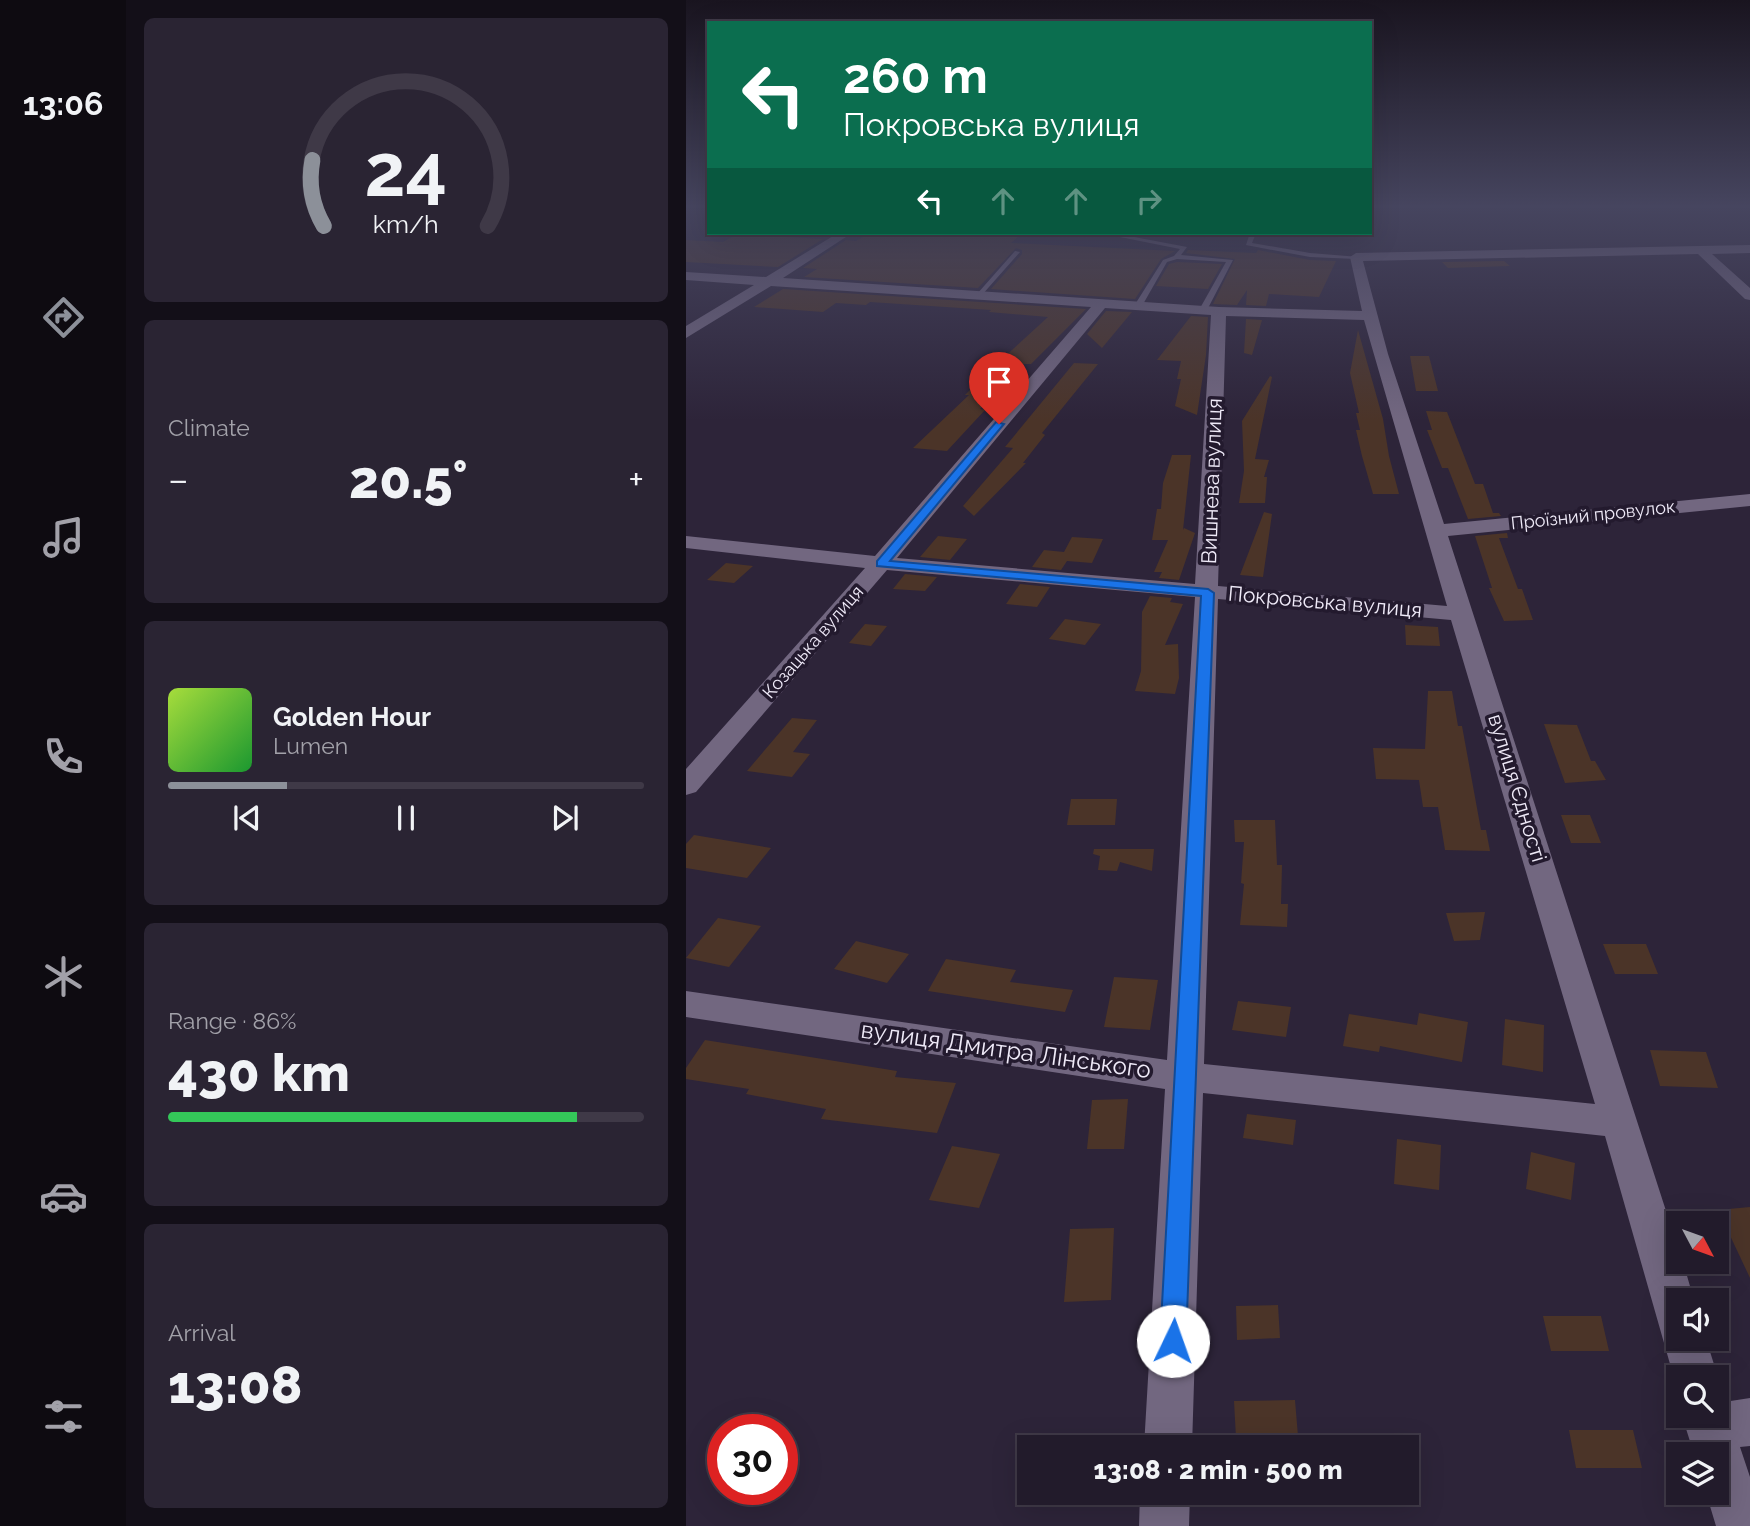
<!DOCTYPE html>
<meta charset="utf-8">
<style>
body{margin:0;font-family:Raleway,sans-serif;background:#2a2433;color:#f1f3f6;height:100vh;display:flex;flex-direction:column;font-size:26px;white-space:nowrap}
*{box-sizing:border-box;margin:0}
p{font-size:23px;color:#a2a1a9}
.icon{flex:none;width:38px;height:38px;fill:none;stroke:currentColor;stroke-width:2;stroke-linecap:round;stroke-linejoin:round}
.map{position:relative;flex:1;overflow:hidden}
.drawer{display:flex;flex-direction:column;gap:18px;padding:18px;background:#130f18;width:560px}
.drawer>*{flex:none}
.top-card{position:absolute;left:21px;top:21px;width:665px;height:214px;border-radius:0px;box-shadow:0 7px 28px #0002,0 0 0 2px #3f3947;background:#0b6e4f;color:#fff;overflow:hidden}
.needle{width:46px;rotate:131deg}
.tools{position:absolute;left:980px;top:1211px;display:grid;gap:14px}
.tools a{display:grid;place-items:center;width:63px;height:63px;border-radius:0px;background:#221b2b;box-shadow:0 7px 28px #0002,0 0 0 2px #3f3947;font-size:35px}
.speed{position:absolute;left:21px;top:1414px;display:flex;gap:14px;font-size:35px;font-weight:700;text-align:center}
.speed>*{display:grid;place-content:center;width:91px;height:91px;border-radius:50%;background:#221b2b;box-shadow:0 7px 28px #0002,0 0 0 2px #3f3947;line-height:1}
.speed .limit{border:10px solid #d22;background:#fff;color:#111}
.pin{position:absolute;display:grid;place-items:center;width:60px;height:60px;color:#fff;margin:-72px -30px;border-radius:50% 50% 50% 0;rotate:-45deg;box-shadow:0 0 7px #0007}
.pin .icon{rotate:45deg}
.me{position:absolute;width:77px;margin:-38px;rotate:3deg;stroke-linejoin:round;filter:drop-shadow(0 0 5px #0008)}
.turn{display:flex;align-items:center;gap:24px;height:147px;padding:0 21px;font-size:32px}
.turn .icon{width:91px;height:91px;stroke-width:2.5}
.turn b{display:block;font-size:49px;line-height:60px}
.lanes{display:flex;align-items:center;height:66px;padding:0 21px;background:#0003;justify-content:center;gap:35px;direction:ltr}
.lanes .off{opacity:.35}
.big{font-size:52px;font-weight:800;line-height:1.1}
.drawer .widget{flex:1;display:flex;flex-direction:column;justify-content:center;gap:10px;min-width:0;padding:0 24px;border-radius:10px;background:#2a2433}
.drawer .dial{align-items:center;gap:0}
.dial svg{height:182px;overflow:visible;fill:none;stroke:#3f3947;stroke-width:7;stroke-linecap:round;text-anchor:middle}
.dial text{fill:#f1f3f6;stroke:none}
.song{display:flex;align-items:center;gap:21px}
.cover{width:84px;height:84px;border-radius:10px;background:linear-gradient(135deg,hsl(80 70% 55%),hsl(130 70% 35%))}
.played{height:7px;border-radius:4px;background:linear-gradient(90deg,#8c9099 25%,#3f3947 25%)}
.keys{display:flex;justify-content:space-around;direction:ltr}
.heat{display:flex;justify-content:space-between;align-items:center;font-size:38px;direction:ltr}
.charge{height:10px;border-radius:5px;background:linear-gradient(90deg,#34c759 86%,#3f3947 0)}
.trip{position:absolute;left:331px;top:1435px;width:402px;height:70px;border-radius:0px;background:#221b2b;box-shadow:0 7px 28px #0002,0 0 0 2px #3f3947;font-weight:800;line-height:70px;text-align:center}
main{display:flex;flex:1;min-height:0}
.tabs{display:flex;flex-direction:column;width:126px;justify-content:space-around;align-items:center;background:#0e0b11;color:#a2a1a9}
.tabs .icon{width:49px;height:49px}
.tabs .on{color:#8c9099}
.tabs b{font-size:32px;color:#f1f3f6}
.map>svg:first-child{display:block}
</style>
<main>
<nav class="tabs">
<b>13:06</b>
<svg class="icon on" aria-label="directions" viewBox="0 0 24 24"><path d="M12 3l9 9-9 9-9-9zM9 14v-3h6M13 9l2 2-2 2"/></svg>
<svg class="icon" aria-label="music" viewBox="0 0 24 24"><path d="M9 18V5l10-2v13"/><circle cx="6" cy="18" r="3"/><circle cx="16" cy="16" r="3"/></svg>
<svg class="icon" aria-label="phone" viewBox="0 0 24 24"><path d="M5 4h4l2 5-3 2q2 4 5 5l2-3 5 2v4C11 20 4 13 5 4z"/></svg>
<svg class="icon" aria-label="climate" viewBox="0 0 24 24"><path d="M12 3v18M4 7l16 10M4 17L20 7"/></svg>
<svg class="icon" aria-label="car" viewBox="0 0 24 24"><path d="M5 17H2v-5l4-1 3-4h7l3 4 3 1v5h-3M9 17h6M6 11h13"/><circle cx="7" cy="17" r="2"/><circle cx="17" cy="17" r="2"/></svg>
<svg class="icon" aria-label="filters" viewBox="0 0 24 24"><path d="M4 7h16M4 17h16"/><circle cx="9" cy="7" r="2"/><circle cx="15" cy="17" r="2"/></svg>
</nav>
<section class="drawer">
<div class="widget dial"><svg viewBox="0 0 100 80">
<path d="M14 69A42 42 0 1 1 86 69"/>
<path d="M14 69A42 42 0 0 1 9 40" stroke="#8c9099"/>
<text x="50" y="56" font-size="32" font-weight="700">24</text>
<text x="50" y="72" font-size="11">km/h</text>
</svg></div>
<div class="widget"><p>Climate</p>
<div class="heat"><a>−</a><b class="big">20.5°</b><a>+</a></div>
</div>
<div class="widget">
<div class="song"><i class="cover"></i><div><b>Golden Hour</b><p>Lumen</p></div></div>
<div class="played"></div>
<div class="keys"><svg class="icon" aria-label="previous" viewBox="0 0 24 24"><path d="M18 5L8 12l10 7zM5 5v14"/></svg><svg class="icon" aria-label="pause" viewBox="0 0 24 24"><path d="M8 5v14M16 5v14"/></svg><svg class="icon" aria-label="next" viewBox="0 0 24 24"><path d="M6 5l10 7-10 7zM19 5v14"/></svg></div>
</div>
<div class="widget"><p>Range · 86%</p><b class="big">430 km</b><div class="charge"></div></div>
<div class="widget"><p>Arrival</p><b class="big">13:08</b></div>
</section>
<div class="map">
<svg width="1064" height="1526" viewBox="0 0 1064 1526">
<rect width="100%" height="100%" fill="#2d2439"/>
<path fill="#4b3428" d="M183 233H336L325 243 489 251 475 259 449 299 305 289 336 254V250L330 248 292 288 118 277 131 269 117 268 160 240 170 241Z
M48 236H82L137 239 92 267 0 262V240L37 242Z
M502 250 570 253 572 250 624 260 650 261 633 297 583 294 580 306 560 305 561 290 551 305 527 304 549 259 500 253Z
M818 261 824 266 762 268 756 262Z
M491 262 536 264 522 289 470 286 483 264Z
M97 289 400 309 345 364H338L294 409 299 410 261 451 227 448 283 395H279L303 371 362 317 303 312 305 310 184 302 180 305 150 303 137 312 68 307Z
M420 311 446 312 416 348 401 334Z
M505 316 522 317 520 355 511 415 489 406 495 379H491L495 361 471 360Z
M560 319 576 320 566 355 558 353Z
M672 330 697 419 703 456 713 494H687L676 456 670 430H674L670 413H673L664 373Z
M724 356H743L752 391H730Z
M388 363 412 364 356 433 359 435 337 463H340L288 516 277 506 327 448 319 447Z
M584 376 586 377 569 459 583 460 578 477H581L579 503H553L558 471 556 421Z
M740 411 761 412 789 484H797L807 513H813L815 516 782 519 762 468H756L741 430H746Z
M486 455H505L497 530 498 528 509 533 493 580 473 578 476 572H468L482 540H466L471 509H475L477 483Z
M578 512 586 514 577 577 554 575Z
M821 533 822 538H813L832 589H836L847 620 818 621 803 588H806L789 536Z
M252 536 281 539 264 560 234 557Z
M386 537 417 539 406 563 381 561 375 570 346 567 358 550 378 552Z
M40 563 67 566 48 583 21 580Z
M219 574 251 577 239 591 207 589Z
M334 584 364 587 351 607 320 604Z
M464 596 486 598 484 602 497 604 479 645 492 644 493 678 489 694 449 691 455 671 456 612Z
M379 619 415 624 399 645 363 639Z
M179 624 201 626 185 646 163 643Z
M719 625 752 627 754 646 720 645Z
M742 691H766L772 726H776L795 830H800L804 851 759 850 752 807H737L733 780 690 779 687 748 739 749Z
M106 718 131 720 107 752 124 754 106 777 61 771Z
M858 724 891 725 905 761H909L920 780 879 783Z
M385 799H431L429 825H381Z
M875 815H904L915 843H885Z
M548 820H589L591 865H596L595 904H602L601 927 554 925 558 884 555 883 558 842H549Z
M8 835 85 848 61 878 0 868V844Z
M408 849H468L466 871 434 862 431 871 412 870 414 856 407 854Z
M799 912 794 940 768 941 760 913Z
M32 918 75 926 43 967 0 958Z
M170 941 223 954 201 983 148 969Z
M917 944H960L972 974H929Z
M260 959 330 970 324 982 387 990 379 1012 242 991Z
M428 977 472 980 464 1030 418 1027Z
M552 1001 605 1007 600 1037 546 1030Z
M733 1013 782 1022 776 1062 694 1046 693 1052 657 1046 663 1014 731 1025Z
M819 1019 858 1025 857 1072 816 1065Z
M19 1040 211 1071 209 1077 270 1083 251 1133 135 1119 140 1109 60 1094 63 1089 0 1079V1068Z
M964 1050 1020 1052 1032 1088 974 1086Z
M442 1099 438 1149H401L406 1100Z
M561 1114 610 1120 607 1145 557 1138Z
M711 1139 755 1145 753 1190 708 1184Z
M266 1146 314 1154 293 1208 243 1200Z
M845 1152 889 1163 885 1200 840 1189Z
M1064 1207V1278L1032 1210Z
M428 1228 425 1300 378 1302 384 1229Z
M592 1305 594 1338 551 1340 550 1306Z
M857 1316H915L923 1351H865Z
M609 1400 612 1436 550 1438 548 1401Z
M883 1430H947L956 1468H890Z"/>
<g fill="none" stroke-linecap="round" stroke-linejoin="round">
<path fill="#726780" fill-rule="evenodd" d="M414 233H427L501 247 495 255 547 260 520 312 513 310 540 262 491 259 481 262 456 306 452 308 448 306 477 260 488 256 494 249Z
M564 233H570L566 243 624 253 673 257 670 259 624 257 560 245Z
M329 251 334 252 295 296H291V294Z"/>
<path fill="#726780" fill-rule="evenodd" d="M152 233H166L97 278 533 307 676 311 664 257 670 253 1064 245V253L1026 254 1064 288V300L1059 299 1012 254 677 261 702 354 758 524 1064 494V506L762 536 992 1248V1262H997L1008 1300H992V1339H1020L1032 1377 1031 1380V1377H992V1392L919 1136 517 1093 506 1447H458L479 1089 0 1017V991L481 1060 509 597 201 570 10 792 0 795V769L179 568 0 548V536L189 556 405 307 85 286 0 338V326L68 285 0 280V272L80 277ZM419 308 525 315 509 584 211 558ZM540 316 678 320 761 606 532 586ZM532 599 765 620 909 1104 518 1064Z
M1031 1397 1038 1402 1064 1398V1446L1054 1447 1064 1477V1526H1030L1020 1493H1031V1454H1008L996 1416H1031Z
M454 1493H504L503 1526H453Z"/>
</g>
<linearGradient id="sky" x2="0" y2="1"><stop stop-color="#19141f"/><stop offset="0.49" stop-color="#46455f"/><stop offset="1" stop-color="#46455f" stop-opacity="0"/></linearGradient>
<rect width="1064" height="421" fill="url(#sky)"/>
<path fill="#1a73e8" stroke="#114b97" stroke-width="2" d="M310 422 318 424 204 561 522 589 528 593 500 1341 496 1350 487 1354 478 1350 474 1341 515 596 191 566V561Z"/>
<g text-anchor="middle" stroke-width="7" stroke-linejoin="round" paint-order="stroke">
<g font-size="18" fill="#efeaf8" stroke="#231a2e">
<text transform="translate(907 515) rotate(-6)" y="6">Проїзний провулок</text>
<text transform="translate(127 642) rotate(-49)" y="6">Козацька вулиця</text>
</g>
<g font-size="21" fill="#efeaf8" stroke="#231a2e">
<text transform="translate(526 481) rotate(-88)" y="7">Вишнева вулиця</text>
<text transform="translate(639 602) rotate(5)" y="7">Покровська вулиця</text>
<text transform="translate(831 788) rotate(73)" y="7">вулиця Єдності</text>
</g>
<g font-size="24" fill="#efeaf8" stroke="#231a2e">
<text transform="translate(320 1050) rotate(8)" y="8">вулиця Дмитра Лінського</text>
</g>
</g>
</svg>
<div class="tools">
<a><svg class="needle" viewBox="-14 -14 28 28"><path d="M0-13l5 13h-10z" fill="#e53935"/><path d="M0 13l5-13h-10z" fill="#a2a1a9"/></svg></a>
<a><svg class="icon" aria-label="sound" viewBox="0 0 24 24"><path d="M4 9h4l5-4v14l-5-4H4zM17 9q2 3 0 6"/></svg></a>
<a><svg class="icon" aria-label="search" viewBox="0 0 24 24"><circle cx="10" cy="10" r="6"/><path d="M15 15l6 6"/></svg></a>
<a><svg class="icon" aria-label="layers" viewBox="0 0 24 24"><path d="M12 4l9 5-9 5-9-5zM3 14l9 5 9-5"/></svg></a>
</div>
<div class="speed"><div class="limit">30</div></div>
<div class="pin" style="left:313px;top:424px;background:#d93025"><svg class="icon" aria-label="arrive" viewBox="0 0 24 24"><path d="M6 21V4h12l-3 4 3 4H6"/></svg></div>
<svg class="me" style="left:487px;top:1341px" viewBox="-20 -20 40 40"><circle r="19" fill="#fff"/><path d="M0-13L10 11 0 6-10 11z" fill="#1a73e8"/></svg>
<div class="trip">13:08 · 2 min · 500 m</div>
<div class="top-card">
<div class="turn"><svg class="icon" aria-label="left" viewBox="0 0 24 24"><path d="M17 20v-9H6M10 6l-5 5 5 5"/></svg><div><b>260 m</b>Покровська вулиця</div></div>
<div class="lanes"><svg class="icon" aria-label="left" viewBox="0 0 24 24"><path d="M17 20v-9H6M10 6l-5 5 5 5"/></svg><svg class="icon off" aria-label="ahead" viewBox="0 0 24 24"><path d="M12 20V5M6 11l6-6 6 6"/></svg><svg class="icon off" aria-label="ahead" viewBox="0 0 24 24"><path d="M12 20V5M6 11l6-6 6 6"/></svg><svg class="icon off" aria-label="right" viewBox="0 0 24 24"><path d="M7 20v-9h11M14 6l5 5-5 5"/></svg></div>
</div>
</div>
</main>
